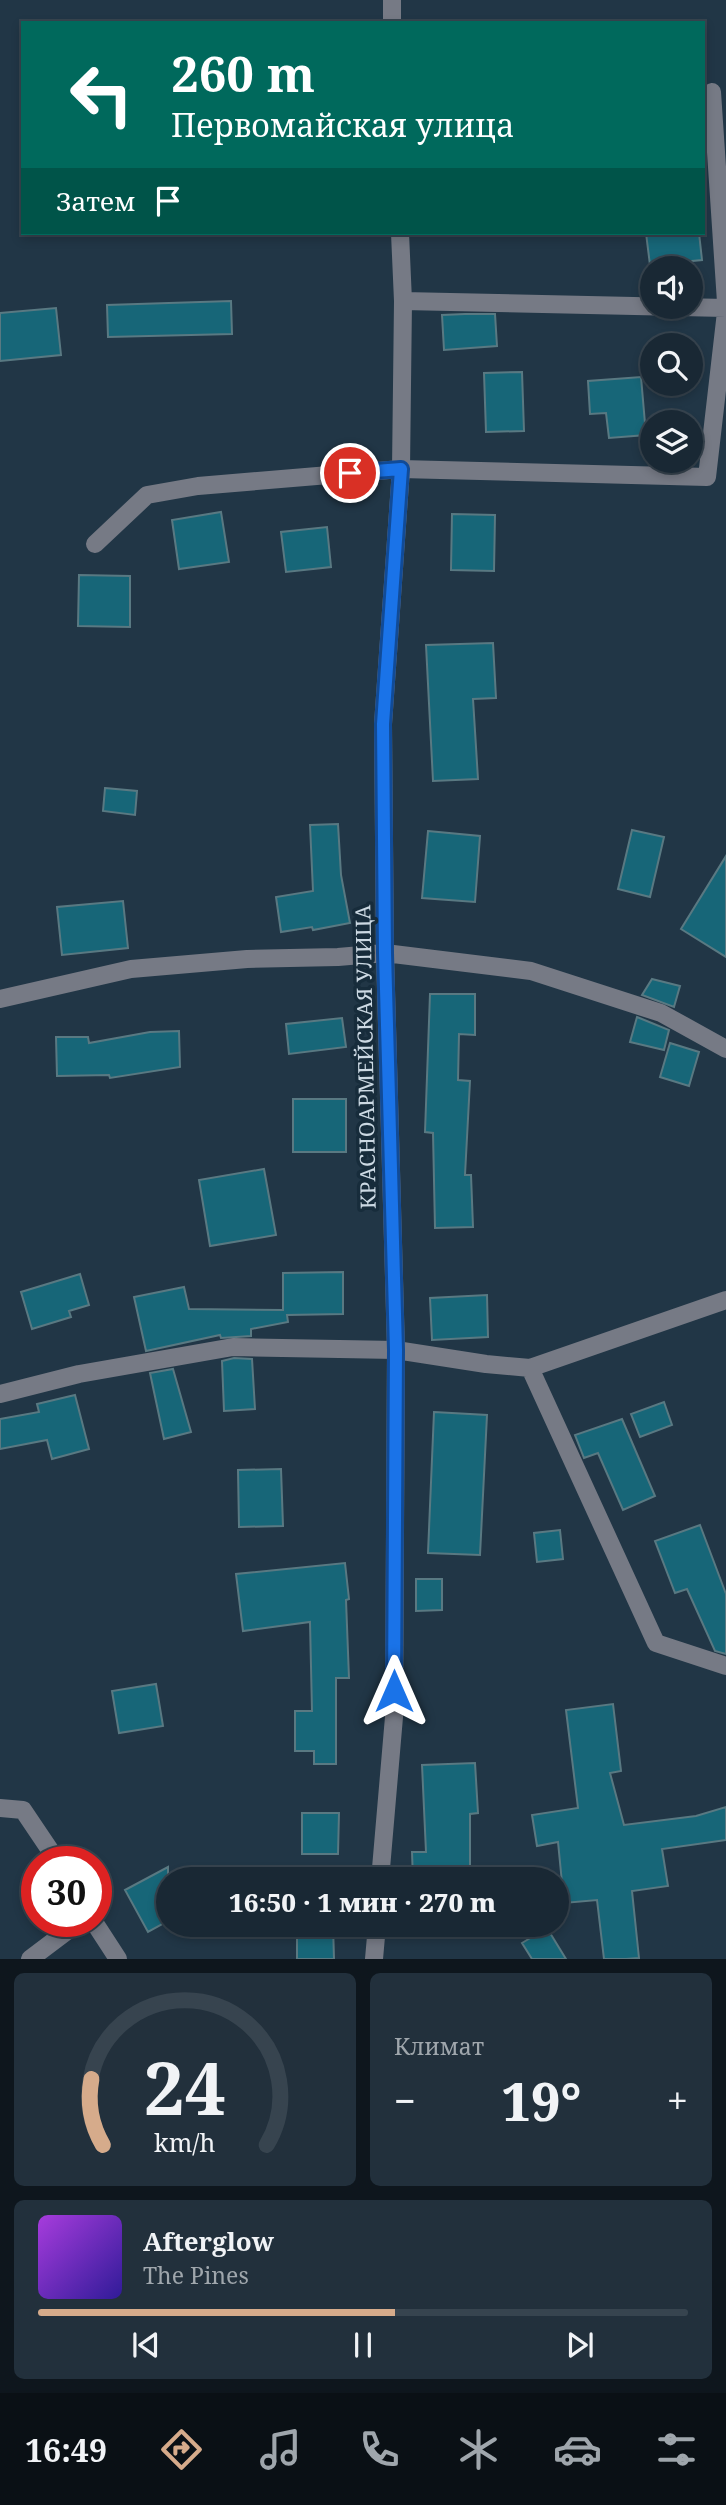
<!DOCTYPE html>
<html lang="ru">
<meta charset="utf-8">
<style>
body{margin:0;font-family:"Noto Serif",serif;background:#22303c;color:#f1f3f6;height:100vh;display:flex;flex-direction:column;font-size:26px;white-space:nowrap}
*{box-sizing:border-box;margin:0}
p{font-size:23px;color:#9fa6ac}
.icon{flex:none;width:38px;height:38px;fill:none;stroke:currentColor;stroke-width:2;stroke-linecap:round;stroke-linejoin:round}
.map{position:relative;height:1959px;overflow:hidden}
.panel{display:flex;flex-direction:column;gap:14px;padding:14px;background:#0e161d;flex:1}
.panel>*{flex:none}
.guide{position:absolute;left:21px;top:21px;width:684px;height:214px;border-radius:0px;box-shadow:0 4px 10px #0003,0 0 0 2px #37444f;background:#00695c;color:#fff;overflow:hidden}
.controls{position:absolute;left:640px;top:256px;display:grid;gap:14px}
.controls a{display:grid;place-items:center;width:63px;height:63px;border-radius:50%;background:#192834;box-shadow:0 4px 10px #0003,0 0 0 2px #37444f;font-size:35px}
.speed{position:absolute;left:21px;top:1846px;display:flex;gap:14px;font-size:35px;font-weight:700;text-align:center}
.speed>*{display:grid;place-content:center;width:91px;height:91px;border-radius:50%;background:#192834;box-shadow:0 4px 10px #0003,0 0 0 2px #37444f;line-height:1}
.speed .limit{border:10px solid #d22;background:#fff;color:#111}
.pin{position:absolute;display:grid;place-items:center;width:60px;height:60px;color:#fff;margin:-30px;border:4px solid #fff;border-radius:50%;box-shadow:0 2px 7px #0007}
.me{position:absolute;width:77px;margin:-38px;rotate:0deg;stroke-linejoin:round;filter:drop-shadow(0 0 5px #0008)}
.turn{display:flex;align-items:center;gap:24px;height:147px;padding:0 35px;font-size:32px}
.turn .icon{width:91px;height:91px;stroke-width:2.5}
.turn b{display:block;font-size:49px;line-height:60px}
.then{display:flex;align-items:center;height:66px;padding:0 35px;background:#0003;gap:14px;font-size:26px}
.big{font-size:52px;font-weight:800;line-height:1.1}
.panel .widget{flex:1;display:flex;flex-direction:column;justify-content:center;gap:10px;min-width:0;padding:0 24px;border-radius:10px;background:#22303c}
.panel .dial{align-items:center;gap:0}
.dial svg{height:182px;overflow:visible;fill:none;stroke:#37444f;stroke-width:7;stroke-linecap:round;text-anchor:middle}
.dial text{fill:#f1f3f6;stroke:none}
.song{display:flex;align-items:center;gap:21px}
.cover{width:84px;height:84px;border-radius:10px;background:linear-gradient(135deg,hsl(280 70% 55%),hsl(250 70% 35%))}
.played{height:7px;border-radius:4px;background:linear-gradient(90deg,#d6ab8b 55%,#37444f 55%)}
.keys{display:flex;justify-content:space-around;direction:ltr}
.heat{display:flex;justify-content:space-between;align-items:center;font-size:38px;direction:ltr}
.panel .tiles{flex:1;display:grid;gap:14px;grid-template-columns:1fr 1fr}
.widget:last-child{grid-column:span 2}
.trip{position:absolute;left:156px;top:1867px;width:413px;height:70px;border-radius:35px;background:#192834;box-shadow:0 4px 10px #0003,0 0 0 2px #37444f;font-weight:800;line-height:70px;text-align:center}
.tab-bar{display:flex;height:112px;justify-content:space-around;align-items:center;background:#0a1015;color:#9fa6ac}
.tab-bar .icon{width:49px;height:49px}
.tab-bar .current{color:#d6ab8b}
.tab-bar b{font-size:32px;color:#f1f3f6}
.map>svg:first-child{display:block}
</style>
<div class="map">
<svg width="726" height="1959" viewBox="0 0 726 1959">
<rect width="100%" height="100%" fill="#213646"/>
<path fill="#176678" stroke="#597982" stroke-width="2" d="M646 233H699L702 260 650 265Z
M231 301 232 334 108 337 107 305Z
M56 308 61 355 0 361V313Z
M465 314H495L497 346 444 350 442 315Z
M522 372 524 431 486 432 484 373Z
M641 377 646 435 609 438 606 413 590 414 588 381Z
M221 512 229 562 179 569 172 520Z
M452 514 495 515 494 571 451 570Z
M327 527 331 567 286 572 281 532Z
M79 575 130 576V627L78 626Z
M493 643 496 698 473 699 478 779 433 781 426 645Z
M105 788 137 791 135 815 103 811Z
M338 824 341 875 350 923 313 930 312 927 281 932 276 897 313 891 310 825Z
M632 830 664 837 650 897 618 889Z
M428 831 480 836 475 902 422 898Z
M726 856V957L681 929Z
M123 901 128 948 62 955 57 907Z
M652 979 680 986 674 1007 642 995Z
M430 994H475V1035L459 1034 458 1080 470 1081 465 1175H471L473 1227 435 1228 433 1133 425 1132Z
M637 1017 669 1030 664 1050 630 1042Z
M342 1018 346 1047 289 1054 286 1024Z
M179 1031 180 1067 110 1078 109 1075 57 1076 56 1037H88L89 1043 150 1032Z
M670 1043 699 1052 689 1086 660 1077Z
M293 1099H346V1152H293Z
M264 1169 276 1235 210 1246 199 1180Z
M343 1272V1314L287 1315 288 1322 251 1329V1336L221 1338 220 1335 146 1351 134 1297 184 1287 189 1309 283 1310V1273Z
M80 1274 89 1305 69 1311 71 1317 32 1329 21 1292Z
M487 1295 488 1337 432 1340 430 1298Z
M234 1358 252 1359 255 1409 224 1411 222 1361Z
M173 1369 191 1432 164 1439 150 1373Z
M75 1395 89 1449 52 1459 47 1440 0 1449V1419L39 1412 37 1404Z
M664 1402 672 1425 640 1437 631 1414Z
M434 1412 487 1415 480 1555 428 1553Z
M622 1419 655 1496 623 1510 598 1453 584 1458 575 1435Z
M281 1469 283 1526 239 1527 238 1470Z
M700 1525 726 1594V1654L715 1651 687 1589 675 1593 655 1541Z
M560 1530 563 1559 537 1562 534 1533Z
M345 1563 349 1599 346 1600 349 1678H336V1764H314V1751H295V1711H312L310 1622 243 1631 236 1574Z
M416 1579H442V1610L416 1611Z
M156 1684 163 1726 119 1733 112 1691Z
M613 1704 621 1771 610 1773 624 1825 696 1816 726 1807V1840L662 1849 668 1886 632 1891 639 1958 626 1959H604L597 1900 564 1903 558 1842 537 1846 532 1815 578 1808 566 1710Z
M475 1763 478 1813 470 1814V1880H413L412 1852H426L422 1765Z
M302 1813H339L338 1854H302Z
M168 1867V1921L148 1932 125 1890Z
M297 1925H333L334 1959H297Z
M547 1928 566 1959H532L522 1943Z"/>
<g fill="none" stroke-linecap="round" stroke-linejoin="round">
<path stroke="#767a85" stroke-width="18" d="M392 0V23
M712 92 726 302
M403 301 726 308
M95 544 147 495 198 486 401 469 707 477 726 312
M0 999 131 969 247 959 338 957 385 953 531 971 661 1013 726 1049
M530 1368 656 1643 726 1666
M0 1394 79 1374 233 1347 396 1350 486 1364 530 1368 726 1300
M0 1808 23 1810 58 1862
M380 1880 394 1717 396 1350 385 953 383 724 401 469 403 301 400 233
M94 1922 118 1959
M30 1959 79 1922
M374 1959 377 1925"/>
</g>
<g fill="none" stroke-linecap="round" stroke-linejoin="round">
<defs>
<path id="route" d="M350 473 401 469 383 724 385 953 396 1350 394 1691"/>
</defs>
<use href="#route" stroke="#114b97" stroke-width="18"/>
<use href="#route" stroke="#1a73e8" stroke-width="12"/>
</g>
<g text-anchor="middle" stroke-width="7" stroke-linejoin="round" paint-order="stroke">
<g font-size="21" fill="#ccd9e3" stroke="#172c3b">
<text transform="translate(366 1057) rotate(-91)" y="7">КРАСНОАРМЕЙСКАЯ УЛИЦА</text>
</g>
</g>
</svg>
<div class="controls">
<a><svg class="icon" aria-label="sound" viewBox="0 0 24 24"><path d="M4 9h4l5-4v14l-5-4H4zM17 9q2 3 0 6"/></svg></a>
<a><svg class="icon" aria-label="search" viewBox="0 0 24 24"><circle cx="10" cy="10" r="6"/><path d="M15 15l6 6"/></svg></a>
<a><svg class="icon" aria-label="layers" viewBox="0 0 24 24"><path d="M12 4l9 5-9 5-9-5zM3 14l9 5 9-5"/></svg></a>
</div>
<div class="speed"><div class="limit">30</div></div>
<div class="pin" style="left:350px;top:473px;background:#d93025"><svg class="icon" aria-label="arrive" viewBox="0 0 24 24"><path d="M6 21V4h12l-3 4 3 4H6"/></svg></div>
<svg class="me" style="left:394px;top:1691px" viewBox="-20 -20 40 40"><path d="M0-17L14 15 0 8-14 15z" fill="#1a73e8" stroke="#fff" stroke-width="4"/></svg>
<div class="trip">16:50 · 1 мин · 270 m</div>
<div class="guide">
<div class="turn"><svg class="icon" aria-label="left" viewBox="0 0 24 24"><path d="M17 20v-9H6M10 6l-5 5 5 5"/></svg><div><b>260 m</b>Первомайская улица</div></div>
<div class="then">Затем<svg class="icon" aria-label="arrive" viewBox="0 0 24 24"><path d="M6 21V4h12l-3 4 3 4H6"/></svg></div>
</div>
</div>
<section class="panel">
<div class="tiles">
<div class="widget dial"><svg viewBox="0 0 100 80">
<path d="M14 69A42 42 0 1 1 86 69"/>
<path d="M14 69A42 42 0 0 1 9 40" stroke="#d6ab8b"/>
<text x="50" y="56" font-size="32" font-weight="700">24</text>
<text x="50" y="72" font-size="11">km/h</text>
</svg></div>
<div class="widget"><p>Климат</p>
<div class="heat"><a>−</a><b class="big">19°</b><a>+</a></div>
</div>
<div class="widget">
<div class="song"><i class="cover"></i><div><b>Afterglow</b><p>The Pines</p></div></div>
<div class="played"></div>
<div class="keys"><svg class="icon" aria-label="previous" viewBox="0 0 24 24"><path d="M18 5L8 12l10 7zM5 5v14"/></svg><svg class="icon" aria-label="pause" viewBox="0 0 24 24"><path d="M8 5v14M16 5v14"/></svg><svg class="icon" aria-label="next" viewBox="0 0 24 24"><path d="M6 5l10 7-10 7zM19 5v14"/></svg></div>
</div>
</div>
</section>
<nav class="tab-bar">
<b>16:49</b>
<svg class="icon current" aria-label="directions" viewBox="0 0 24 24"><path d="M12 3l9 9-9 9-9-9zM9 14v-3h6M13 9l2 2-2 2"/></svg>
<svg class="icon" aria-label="music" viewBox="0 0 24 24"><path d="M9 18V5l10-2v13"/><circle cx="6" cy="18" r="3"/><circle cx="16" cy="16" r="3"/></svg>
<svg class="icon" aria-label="phone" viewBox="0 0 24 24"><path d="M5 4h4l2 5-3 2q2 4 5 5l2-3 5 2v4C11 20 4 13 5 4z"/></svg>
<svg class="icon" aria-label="climate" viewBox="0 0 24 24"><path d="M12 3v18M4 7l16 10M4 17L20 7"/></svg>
<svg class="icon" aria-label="car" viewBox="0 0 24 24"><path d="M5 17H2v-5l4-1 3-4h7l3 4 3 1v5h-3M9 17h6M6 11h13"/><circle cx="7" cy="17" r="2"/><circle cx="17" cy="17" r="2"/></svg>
<svg class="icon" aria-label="filters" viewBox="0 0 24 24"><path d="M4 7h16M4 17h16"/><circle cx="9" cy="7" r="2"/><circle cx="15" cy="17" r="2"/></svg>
</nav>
